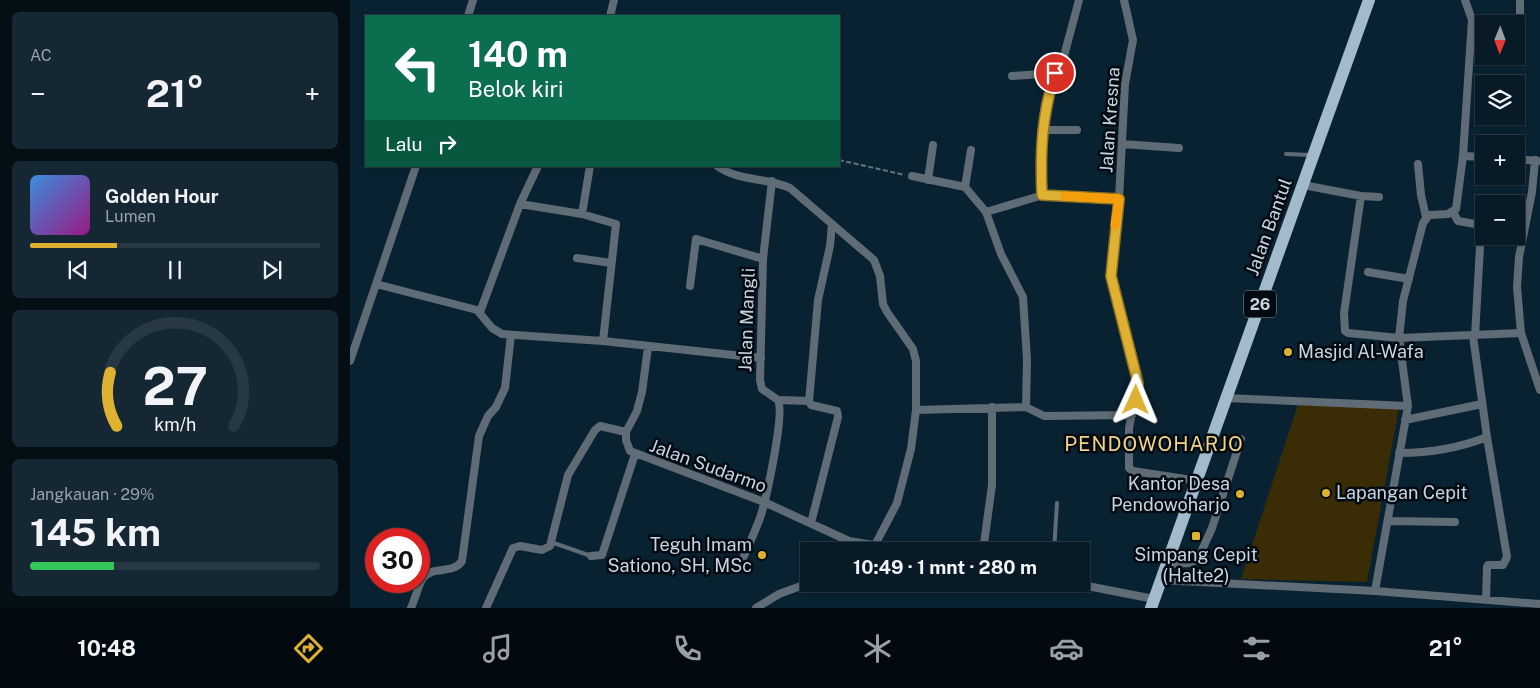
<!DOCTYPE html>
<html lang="id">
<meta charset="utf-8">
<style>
body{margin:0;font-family:"Public Sans",sans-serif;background:#152732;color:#f1f3f6;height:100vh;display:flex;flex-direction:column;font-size:19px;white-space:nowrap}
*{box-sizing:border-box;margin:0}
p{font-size:16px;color:#98a1a7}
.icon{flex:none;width:28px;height:28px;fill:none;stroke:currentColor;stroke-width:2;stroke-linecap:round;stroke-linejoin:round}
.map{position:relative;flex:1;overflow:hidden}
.panel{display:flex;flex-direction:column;gap:12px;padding:12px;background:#040e15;width:350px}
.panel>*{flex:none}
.top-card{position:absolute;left:15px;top:15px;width:475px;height:152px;border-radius:0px;box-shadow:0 1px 4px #0004,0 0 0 1px #283843;background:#0b6e4f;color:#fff;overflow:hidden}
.needle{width:32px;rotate:181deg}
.fabs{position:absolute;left:1125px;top:15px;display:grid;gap:10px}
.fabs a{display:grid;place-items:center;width:50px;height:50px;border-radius:0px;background:#071a26;box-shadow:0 1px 4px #0004,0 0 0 1px #283843;font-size:25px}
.speed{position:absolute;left:15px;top:528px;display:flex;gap:10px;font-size:25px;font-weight:700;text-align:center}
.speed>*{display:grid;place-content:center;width:65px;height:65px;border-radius:50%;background:#071a26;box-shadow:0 1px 4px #0004,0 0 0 1px #283843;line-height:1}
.speed .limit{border:8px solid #d22;background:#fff;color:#111}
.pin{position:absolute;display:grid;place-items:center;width:42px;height:42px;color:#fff;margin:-21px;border:2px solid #fff;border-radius:50%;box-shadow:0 1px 5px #0007}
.me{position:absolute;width:55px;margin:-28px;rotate:1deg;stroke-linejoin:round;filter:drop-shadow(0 0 4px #0008)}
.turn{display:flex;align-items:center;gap:18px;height:105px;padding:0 20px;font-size:22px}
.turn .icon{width:65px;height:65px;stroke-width:2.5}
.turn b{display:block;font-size:35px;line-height:42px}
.then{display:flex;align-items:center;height:48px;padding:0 20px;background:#0003;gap:10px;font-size:19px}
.big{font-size:38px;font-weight:700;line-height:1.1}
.panel .tile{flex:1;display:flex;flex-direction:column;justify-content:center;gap:8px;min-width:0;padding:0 18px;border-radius:8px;background:#152732}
.panel .dial{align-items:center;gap:0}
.dial svg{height:130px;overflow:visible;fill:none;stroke:#283843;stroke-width:7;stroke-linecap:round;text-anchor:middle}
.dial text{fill:#f1f3f6;stroke:none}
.song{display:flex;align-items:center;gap:15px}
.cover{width:60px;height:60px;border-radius:8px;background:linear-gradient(135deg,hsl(210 70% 55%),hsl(310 70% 35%))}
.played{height:5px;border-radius:2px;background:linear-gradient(90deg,#deb133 30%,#283843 30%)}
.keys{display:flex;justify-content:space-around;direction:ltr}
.heat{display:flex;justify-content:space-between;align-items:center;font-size:28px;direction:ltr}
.charge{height:8px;border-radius:4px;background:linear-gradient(90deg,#34c759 29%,#283843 0)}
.trip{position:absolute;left:450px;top:542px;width:290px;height:50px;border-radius:0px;background:#071a26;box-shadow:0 1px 4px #0004,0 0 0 1px #283843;font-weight:700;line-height:50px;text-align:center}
.menu{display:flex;height:80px;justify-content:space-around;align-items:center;background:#030a0f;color:#98a1a7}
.menu .icon{width:35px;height:35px}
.menu .selected{color:#deb133}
.menu b{font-size:22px;color:#f1f3f6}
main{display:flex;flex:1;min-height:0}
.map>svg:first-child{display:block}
</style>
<main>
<section class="panel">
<div class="tile"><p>AC</p>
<div class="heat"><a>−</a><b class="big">21°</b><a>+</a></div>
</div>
<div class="tile">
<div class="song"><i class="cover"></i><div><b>Golden Hour</b><p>Lumen</p></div></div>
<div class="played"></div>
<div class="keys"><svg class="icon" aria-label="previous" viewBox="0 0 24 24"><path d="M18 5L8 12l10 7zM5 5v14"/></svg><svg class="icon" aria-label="pause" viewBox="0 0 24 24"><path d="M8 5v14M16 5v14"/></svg><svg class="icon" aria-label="next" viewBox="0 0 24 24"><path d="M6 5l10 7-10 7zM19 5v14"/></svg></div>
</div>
<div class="tile dial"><svg viewBox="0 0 100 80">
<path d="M14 69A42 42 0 1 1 86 69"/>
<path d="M14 69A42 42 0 0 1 10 36" stroke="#deb133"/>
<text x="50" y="56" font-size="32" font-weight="700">27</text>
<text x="50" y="72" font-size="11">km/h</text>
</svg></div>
<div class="tile"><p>Jangkauan · 29%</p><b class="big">145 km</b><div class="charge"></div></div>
</section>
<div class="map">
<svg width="1190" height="608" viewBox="0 0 1190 608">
<rect width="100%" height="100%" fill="#092232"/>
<path fill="#3a2c04" d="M949 401 1049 408 1017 582 891 579Z"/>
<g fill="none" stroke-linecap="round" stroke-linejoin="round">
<path stroke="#607481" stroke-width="2" stroke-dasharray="5 2.5" stroke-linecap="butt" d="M489 160 555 175"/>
<path stroke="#606c75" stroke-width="4" d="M936 154 961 155
M201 542 241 556
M704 551 707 503"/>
<path stroke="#606c75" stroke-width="8" d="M774 0 783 40 775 84 769 199 761 276 788 383 779 428V468L783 471 848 481
M118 16 123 0
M260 16 264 0
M1122 20 1170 21V0
M662 76 705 73
M691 130H727
M772 144 829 148
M1113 156 1134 157
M1166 159 1188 161
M1185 160 1182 192 1169 257 1167 287 1171 333 1190 390
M1068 164 1071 195 1076 217
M367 166C390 182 416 177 440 188L524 260 530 276 533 304 537 312 563 349 566 361V410L561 449 547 503 525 545
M562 176 615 187 636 212 651 254 673 297 677 360 676 407
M578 180 583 145
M953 185 1011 196 1029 197
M615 187 621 150
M693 195 691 134 695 104 705 73 714 56 729 0
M1011 196 994 313 995 331 998 333 1049 338 1171 333
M170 204 232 214 266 224 253 341
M636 212 693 195 769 199
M1103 212 1108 221 1131 225 1134 228 1130 247 1125 336
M232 214 240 166
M227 258 261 263
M1018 272 1059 279
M26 284 127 310 142 328 152 334 253 341 411 358
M340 286 346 239 413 259
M130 312 170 204 188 166
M298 347 292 392 287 411 276 432V440L280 451 414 502 499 541 559 551
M0 361 66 166
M876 398 1058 406
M428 400 459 401
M676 407 694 416 782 415
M566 410 676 407
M1055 420 1132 404
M1049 453C1079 453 1109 448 1137 437L1123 336
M1038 521 1105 522
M461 523 488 417 487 411 461 405 459 401 468 300 480 246 482 224
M491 551 499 541
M633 551 642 485V407
M241 556 252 555 285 454
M817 564 840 563 848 559 862 528 891 439
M390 565C397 549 404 534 410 518 416 500 435 414 428 400L412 389 410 380 413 259 422 181
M811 580 1025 591 1190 604
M727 584 804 599
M1025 591 1058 406 1049 338 1053 301 1073 223 1079 215 1098 214 1106 209 1113 156 1122 20 1115 0
M1136 600 1137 567 1138 565H1153L1157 557 1137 437
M61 608C65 599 68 586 73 578 83 565 103 575 112 561L129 436 138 416 146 407 155 388 161 335
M136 608 163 548 170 546 192 550 200 546 218 475 245 430 250 426 276 432
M406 608 429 594 459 583"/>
<path stroke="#a2bacc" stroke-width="12" d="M801 608 1019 0"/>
</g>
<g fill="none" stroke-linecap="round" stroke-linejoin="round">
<defs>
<path id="route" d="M705 73C692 116 690 150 692 195L769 199 761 276 788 383 786 400"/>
</defs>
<use href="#route" stroke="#907321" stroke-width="12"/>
<use href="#route" stroke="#deb133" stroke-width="9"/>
<path stroke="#f59e0b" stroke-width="9" d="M715 196 769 199 765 225"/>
</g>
<g fill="#deb133" stroke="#030a11" stroke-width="2">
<circle cx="938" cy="352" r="5"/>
<circle cx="976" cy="493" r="5"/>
<circle cx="890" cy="494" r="5"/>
<rect x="841" y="531" width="10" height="10" rx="2.5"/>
<circle cx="412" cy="555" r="5"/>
</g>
<g text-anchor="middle" stroke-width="5" stroke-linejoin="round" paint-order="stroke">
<rect fill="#030a11" stroke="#8c98a2" stroke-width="1" x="894" y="290.5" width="32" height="27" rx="4"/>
<g font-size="16" font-weight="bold" fill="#c7d5e0">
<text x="910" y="310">26</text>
</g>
<g font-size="18" fill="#c7d5e0" stroke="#030a11">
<text transform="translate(760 120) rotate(-86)" y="6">Jalan Kresna</text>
<text transform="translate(919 227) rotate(-70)" y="6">Jalan Bantul</text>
<text transform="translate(397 320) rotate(-88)" y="6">Jalan Mangli</text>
<text transform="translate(358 466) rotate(20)" y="6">Jalan Sudarmo</text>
</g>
<g font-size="18" fill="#c7d5e0" stroke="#030a11" text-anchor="start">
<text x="948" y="358">Masjid Al-Wafa</text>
<text x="880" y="490" text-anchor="end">Kantor Desa<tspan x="880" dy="21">Pendowoharjo</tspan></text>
<text x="986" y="499">Lapangan Cepit</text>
<text x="402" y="551" text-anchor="end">Teguh Imam<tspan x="402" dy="21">Sationo, SH, MSc</tspan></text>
<text x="846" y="561" text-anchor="middle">Simpang Cepit<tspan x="846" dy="21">(Halte2)</tspan></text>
</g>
<g font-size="20" letter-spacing="1" fill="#f1d287" stroke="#030a11">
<text x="804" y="451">PENDOWOHARJO</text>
</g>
</g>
</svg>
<div class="fabs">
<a><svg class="needle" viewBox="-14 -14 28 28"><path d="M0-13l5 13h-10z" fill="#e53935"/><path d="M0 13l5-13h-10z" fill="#98a1a7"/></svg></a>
<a><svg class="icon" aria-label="layers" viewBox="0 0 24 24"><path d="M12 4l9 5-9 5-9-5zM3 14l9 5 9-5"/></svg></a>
<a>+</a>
<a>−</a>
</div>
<div class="speed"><div class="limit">30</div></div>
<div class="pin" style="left:705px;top:73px;background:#d93025"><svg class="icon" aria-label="arrive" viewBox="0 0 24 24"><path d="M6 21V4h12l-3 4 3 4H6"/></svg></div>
<svg class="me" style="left:786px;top:400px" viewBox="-20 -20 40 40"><path d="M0-17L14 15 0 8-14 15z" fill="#deb133" stroke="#fff" stroke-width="4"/></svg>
<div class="trip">10:49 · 1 mnt · 280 m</div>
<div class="top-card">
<div class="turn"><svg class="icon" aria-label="left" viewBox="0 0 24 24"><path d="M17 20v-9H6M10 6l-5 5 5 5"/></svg><div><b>140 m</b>Belok kiri</div></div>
<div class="then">Lalu<svg class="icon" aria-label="right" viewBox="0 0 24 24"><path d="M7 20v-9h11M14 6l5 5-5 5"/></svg></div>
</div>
</div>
</main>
<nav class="menu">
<b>10:48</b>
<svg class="icon selected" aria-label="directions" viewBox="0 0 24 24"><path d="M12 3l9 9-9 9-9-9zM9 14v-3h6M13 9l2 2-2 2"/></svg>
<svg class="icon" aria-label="music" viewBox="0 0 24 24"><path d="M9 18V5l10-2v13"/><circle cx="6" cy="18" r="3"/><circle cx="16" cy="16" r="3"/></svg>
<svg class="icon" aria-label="phone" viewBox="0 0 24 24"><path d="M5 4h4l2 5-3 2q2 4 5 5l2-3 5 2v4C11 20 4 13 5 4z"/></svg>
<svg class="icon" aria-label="climate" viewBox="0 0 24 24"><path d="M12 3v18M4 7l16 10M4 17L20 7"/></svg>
<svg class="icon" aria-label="car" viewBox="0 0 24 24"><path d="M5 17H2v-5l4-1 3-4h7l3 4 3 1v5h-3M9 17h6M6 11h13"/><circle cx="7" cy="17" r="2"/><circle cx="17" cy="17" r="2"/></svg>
<svg class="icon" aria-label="filters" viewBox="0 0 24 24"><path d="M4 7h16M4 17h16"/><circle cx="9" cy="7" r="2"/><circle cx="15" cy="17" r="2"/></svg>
<b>21°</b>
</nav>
